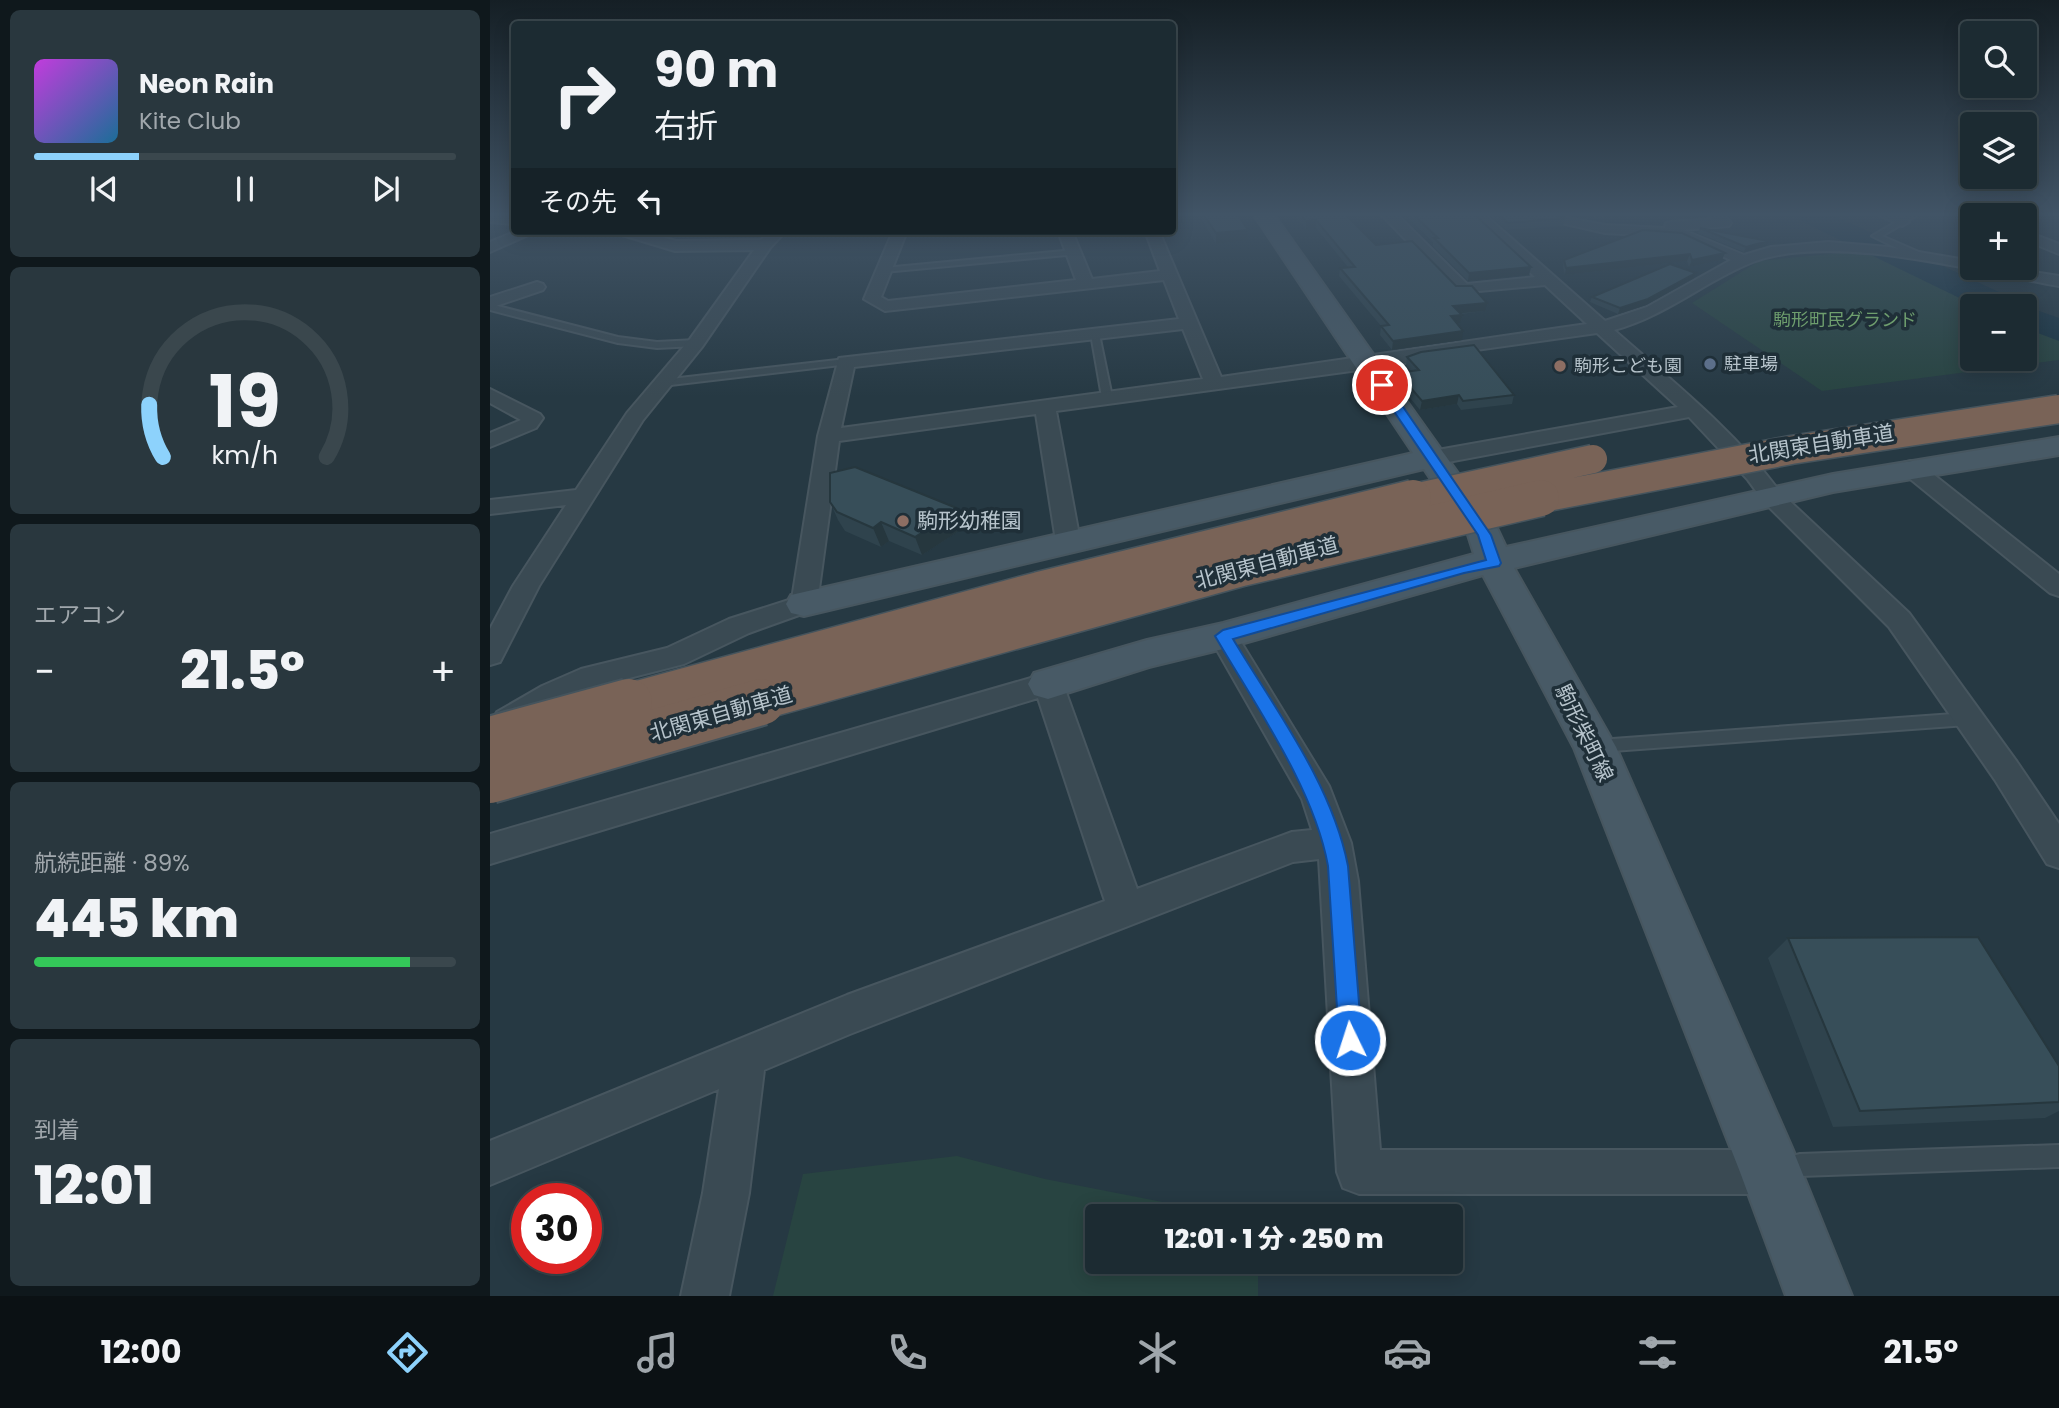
<!DOCTYPE html>
<html lang="ja">
<meta charset="utf-8">
<style>
body{margin:0;font-family:Poppins,"Noto Sans JP",sans-serif;background:#29373e;color:#f1f3f6;height:100vh;display:flex;flex-direction:column;font-size:26px;white-space:nowrap}
*{box-sizing:border-box;margin:0}
p{font-size:23px;color:#a0a7ac}
.icon{flex:none;width:38px;height:38px;fill:none;stroke:currentColor;stroke-width:2;stroke-linecap:round;stroke-linejoin:round}
.map{position:relative;flex:1;overflow:hidden}
.panel{display:flex;flex-direction:column;gap:10px;padding:10px;background:#0f181c;width:490px}
.panel>*{flex:none}
.banner{position:absolute;left:21px;top:21px;width:665px;height:214px;border-radius:7px;box-shadow:0 4px 18px #0003,0 0 0 2px #3a474d;background:#1c2b32;color:#f1f3f6;overflow:hidden}
.controls{position:absolute;left:1470px;top:21px;display:grid;gap:14px}
.controls a{display:grid;place-items:center;width:77px;height:77px;border-radius:7px;background:#1c2b32;box-shadow:0 4px 18px #0003,0 0 0 2px #3a474d;font-size:35px}
.speed{position:absolute;left:21px;top:1183px;display:flex;gap:14px;font-size:35px;font-weight:700;text-align:center}
.speed>*{display:grid;place-content:center;width:91px;height:91px;border-radius:50%;background:#1c2b32;box-shadow:0 4px 18px #0003,0 0 0 2px #3a474d;line-height:1}
.speed .limit{border:10px solid #d22;background:#fff;color:#111}
.pin{position:absolute;display:grid;place-items:center;width:60px;height:60px;color:#fff;margin:-30px;border:4px solid #fff;border-radius:50%;box-shadow:0 2px 7px #0007}
.me{position:absolute;width:77px;margin:-38px;rotate:356deg;stroke-linejoin:round;filter:drop-shadow(0 0 5px #0008)}
.turn{display:flex;align-items:center;gap:24px;height:147px;padding:0 28px;font-size:32px}
.turn .icon{width:91px;height:91px;stroke-width:2.5}
.turn b{display:block;font-size:49px;line-height:60px}
.then{display:flex;align-items:center;height:66px;padding:0 28px;background:#0003;gap:14px;font-size:26px}
.big{font-size:52px;font-weight:800;line-height:1.1}
.panel .card{flex:1;display:flex;flex-direction:column;justify-content:center;gap:10px;min-width:0;padding:0 24px;border-radius:10px;background:#29373e}
.panel .dial{align-items:center;gap:0}
.dial svg{height:182px;overflow:visible;fill:none;stroke:#3a474d;stroke-width:7;stroke-linecap:round;text-anchor:middle}
.dial text{fill:#f1f3f6;stroke:none}
.song{display:flex;align-items:center;gap:21px}
.cover{width:84px;height:84px;border-radius:10px;background:linear-gradient(135deg,hsl(290 70% 55%),hsl(200 70% 35%))}
.played{height:7px;border-radius:4px;background:linear-gradient(90deg,#8dd2fc 25%,#3a474d 25%)}
.keys{display:flex;justify-content:space-around;direction:ltr}
.heat{display:flex;justify-content:space-between;align-items:center;font-size:38px;direction:ltr}
.charge{height:10px;border-radius:5px;background:linear-gradient(90deg,#34c759 89%,#3a474d 0)}
.trip{position:absolute;left:595px;top:1204px;width:378px;height:70px;border-radius:7px;background:#1c2b32;box-shadow:0 4px 18px #0003,0 0 0 2px #3a474d;font-weight:800;line-height:70px;text-align:center}
.dock{display:flex;height:112px;justify-content:space-around;align-items:center;background:#0b1114;color:#a0a7ac}
.dock .icon{width:49px;height:49px}
.dock .active{color:#8dd2fc}
.dock b{font-size:32px;color:#f1f3f6}
main{display:flex;flex:1;min-height:0}
.map>svg:first-child{display:block}
</style>
<main>
<section class="panel">
<div class="card">
<div class="song"><i class="cover"></i><div><b>Neon Rain</b><p>Kite Club</p></div></div>
<div class="played"></div>
<div class="keys"><svg class="icon" aria-label="previous" viewBox="0 0 24 24"><path d="M18 5L8 12l10 7zM5 5v14"/></svg><svg class="icon" aria-label="pause" viewBox="0 0 24 24"><path d="M8 5v14M16 5v14"/></svg><svg class="icon" aria-label="next" viewBox="0 0 24 24"><path d="M6 5l10 7-10 7zM19 5v14"/></svg></div>
</div>
<div class="card dial"><svg viewBox="0 0 100 80">
<path d="M14 69A42 42 0 1 1 86 69"/>
<path d="M14 69A42 42 0 0 1 8 46" stroke="#8dd2fc"/>
<text x="50" y="56" font-size="32" font-weight="700">19</text>
<text x="50" y="72" font-size="11">km/h</text>
</svg></div>
<div class="card"><p>エアコン</p>
<div class="heat"><a>−</a><b class="big">21.5°</b><a>+</a></div>
</div>
<div class="card"><p>航続距離 · 89%</p><b class="big">445 km</b><div class="charge"></div></div>
<div class="card"><p>到着</p><b class="big">12:01</b></div>
</section>
<div class="map">
<svg width="1569" height="1296" viewBox="0 0 1569 1296">
<rect width="100%" height="100%" fill="#263943"/>
<path fill="#284441" d="M1360 252 1390 257 1498 306H1482V359H1535V323L1569 339V360L1332 391 1202 303 1269 261Z
M467 1156 555 1179 698 1207 769 1203V1216H607V1262H768V1296H283L313 1174Z"/>
<g fill="none" stroke-linecap="round" stroke-linejoin="round">
<path fill="#183342" fill-rule="evenodd" d="M1307 215H1343L1524 299 1529 306H1486L1311 221Z
M1533 306H1535L1569 318V341L1535 328Z"/>
<defs>
<path id="lane" d="M1418 215H1427L1392 236 1431 253V257H1425L1382 236Z
M584 250 588 252 587 254 394 272 390 270 394 268Z
M0 304 128 337 167 342 206 340 211 343 206 346 167 348 128 343 0 310Z
M605 331 609 334 622 397 617 400 612 397 601 334Z
M356 359 361 362 359 364 172 386 167 383 172 380Z
M1477 713 1482 715 1485 719 1482 723 1477 725 1109 752 1103 750 1101 746 1103 742 1109 740Z
M1569 1145V1167L1310 1176 1291 1180 1283 1177 1280 1169 1283 1161 1310 1154Z"/>
<path id="street" d="M0 215 24 216V224L0 222Z
M892 215H907L977 284 1045 277 979 215H995L1115 321 1157 307 1241 260 1187 237 1115 233 1067 222V216L1115 225 1175 228 1176 223 1181 222 1222 219 1219 215H1234L1241 223 1239 226 1193 230 1254 255 1281 247 1338 242 1399 247 1482 261V268H1519L1569 276V286C1487 272 1342 232 1263 262 1215 281 1176 316 1124 330 1182 381 1244 430 1290 492L1419 613 1527 762 1569 824V868L1557 864 1505 780 1399 627 1274 502 1258 480 1199 417 942 465 934 463 931 458 934 453 942 451 1188 407 1107 333 929 358 913 364 566 411 590 541 587 546 578 549 569 546 566 541 546 414 349 441 327 604 323 610 259 633 194 664 108 686 72 702 29 728 18 732 7 728 3 720 7 712 52 686 91 669 177 648 239 619 302 599 328 436 349 358 689 319 674 280 395 311 374 299 403 231H417L391 297 398 301 586 280 568 231H582L602 279 670 271 655 231H669L731 377 1097 324 1055 285 967 293ZM693 329 713 379 351 428 364 367Z
M1389 215H1408L1419 222 1412 226Z
M27 231H47L0 252V242Z
M127 231H150L186 241 271 240 281 231H296L280 248 212 347 153 420 49 586 10 662 0 665V629L23 586 76 505 0 514V500L86 490 137 413 200 339 264 250 185 251 129 234Z
M1535 231 1569 244V254L1535 240Z
M47 282 53 284 55 287 53 290 0 308V297Z
M0 389 50 414 53 418 46 428 0 447V433L31 420 0 403Z
M1421 461 1429 463 1569 574V596L1560 593 1413 473 1410 468 1413 463Z
M733 626 743 629 839 786 861 843 868 881 890 1150H1281L1297 1156 1303 1172 1297 1188 1281 1194H869L853 1188 847 1172 829 859 803 862 360 1034 274 1070 259 1193 239 1296H191L213 1193 229 1089 0 1185V1141L357 995 615 901 548 698 0 864V834L558 673 568 676 573 684 647 889 802 832 822 830 812 799 719 636 723 629Z"/>
<path id="secondary" d="M764 215H784L1007 528 1016 547 1343 474 1569 437V455L1343 492 1024 568 1126 747 1303 1150 1362 1296H1296L1250 1172 1084 748 993 575 733 649 659 667 558 699 544 695 538 684 544 673 657 640 733 623 984 554 978 535 934 469 314 616 301 613 296 604 301 595 314 592 923 453Z"/>
</defs>
<use href="#lane" stroke="#47565f" stroke-width="4"/>
<use href="#street" stroke="#47565f" stroke-width="4"/>
<use href="#secondary" stroke="#47565f" stroke-width="4"/>
<use href="#lane" fill="#3a4a53" fill-rule="evenodd"/>
<use href="#street" fill="#3a4a53" fill-rule="evenodd"/>
<use href="#secondary" fill="#485a66" fill-rule="evenodd"/>
<defs>
<path id="highway-bridge-far2" d="M915 500 1103 459
M1042 500 1301 450 1569 409"/>
<path id="highway-bridge-far1" d="M133 703 549 590 923 498
M265 703 752 568 1051 498"/>
<path id="highway-bridge" d="M0 740 139 702
M0 780 271 702"/>
</defs>
<use href="#highway-bridge-far2" stroke="#45545d" stroke-width="31" stroke-linecap="butt"/>
<use href="#highway-bridge-far1" stroke="#45545d" stroke-width="39" stroke-linecap="butt"/>
<use href="#highway-bridge" stroke="#45545d" stroke-width="50" stroke-linecap="butt"/>
<use href="#highway-bridge-far2" stroke="#796357" stroke-width="28"/>
<use href="#highway-bridge-far1" stroke="#796357" stroke-width="36"/>
<use href="#highway-bridge" stroke="#796357" stroke-width="46"/>
</g>
<path fill="#2f434d" d="M711 215H748L758 240 726 244 711 218Z
M804 215H856L886 245 966 286 995 311 971 314 970 323 967 324 972 340 902 350 890 335 891 326 849 276 850 268 858 267 826 228 816 229Z
M915 215H985L1041 267 1039 275 978 281 943 246V242Z
M999 215H1067L1075 218 1073 226 1016 230Z
M1086 215H1114L1113 218Z
M1210 228 1276 246 1254 252 1208 233Z
M1153 230 1232 260 1199 267 1197 261 1075 275 1073 267 1074 260Z
M1206 273 1204 278 1156 305 1128 314 1100 302 1102 297Z
M917 357 1024 395 1022 404 971 410 967 404 930 410 907 382 908 373 921 371 916 366Z
M340 502 469 509 475 527 432 555 399 541 391 547 355 531 348 520Z
M1298 938 1569 1066V1111L1555 1118 1343 1127 1278 958Z"/>
<path fill="#26373e" d="M826 220V228L816 229V221Z
M758 230V240L726 244V233Z
M1278 241 1276 246 1254 252 1256 247Z
M1235 253 1232 260 1199 267 1202 260Z
M1200 254 1197 261 1075 275 1076 268Z
M1041 267 1039 275 978 281 979 273Z
M1206 273 1204 278 1156 305 1128 314 1130 308Z
M997 303 995 311 962 314 963 306Z
M972 315 970 323 959 325 961 316Z
M973 331 972 340 902 350 903 341Z
M969 395 967 404 930 410 932 401Z
M469 509 475 527 432 555 425 537Z
M391 522 399 541 391 547 383 528Z"/>
<path fill="#374e59" stroke="#26373e" stroke-width="2" d="M714 215H748L758 230 726 233Z
M811 215H856L886 245 922 241 966 286H982L997 303 963 306 972 315 961 316 973 331 903 341 891 326 899 325 850 268 865 267 826 220 816 221Z
M924 215H985L1041 267 979 273 944 238H948Z
M1009 215H1067L1075 218 1018 223Z
M1210 228 1278 241 1256 247Z
M1153 230 1192 233 1235 253 1202 260 1200 254 1076 268 1074 260Z
M1180 264 1206 273 1158 299 1130 308 1102 297Z
M984 345 1024 395 973 401 969 395 932 401 908 373 929 370 917 357 931 352Z
M365 467 469 509 425 537 391 522 383 528 347 512 340 502V473Z
M1488 937 1569 1066V1102L1370 1111 1298 938Z"/>
<linearGradient id="sky" x2="0" y2="1"><stop stop-color="#151f25"/><stop offset="0.54" stop-color="#415466"/><stop offset="1" stop-color="#415466" stop-opacity="0"/></linearGradient>
<rect width="1569" height="397" fill="url(#sky)"/>
<path fill="#1a73e8" stroke="#114b97" stroke-width="2" d="M888 382H896L1001 535 1011 563 1009 566 974 573 743 639C785 709 842 784 858 866L872 1040 868 1048 860 1051 852 1048 849 1040 838 866C824 788 765 705 725 636L733 630 996 560 988 535 886 385Z"/>
<circle fill="#5c6f8a" stroke="#1f2f38" stroke-width="2.5" cx="1220" cy="364" r="7"/>
<g fill="#8d6e63" stroke="#1f2f38" stroke-width="2.5">
<circle cx="1070" cy="366" r="7"/>
<circle cx="413" cy="521" r="7"/>
</g>
<g text-anchor="middle" stroke-width="7" stroke-linejoin="round" paint-order="stroke">
<g font-size="18" fill="#6e9e6e" stroke="#1f2f38">
<text x="1355" y="326">駒形町民グランド</text>
</g>
<g font-size="18" fill="#b7c4cc" stroke="#1f2f38" text-anchor="start">
<text x="1234" y="370">駐車場</text>
<text x="1084" y="372">駒形こども園</text>
</g>
<g font-size="21" fill="#b7c4cc" stroke="#1f2f38">
<text transform="translate(1331 444) rotate(-9)" y="7">北関東自動車道</text>
<text transform="translate(777 563) rotate(-15)" y="7">北関東自動車道</text>
<text transform="translate(231 714) rotate(-16)" y="7">北関東自動車道</text>
<text transform="translate(1094 733) rotate(64)" y="7">駒形柴町線</text>
</g>
<g font-size="21" fill="#b7c4cc" stroke="#1f2f38" text-anchor="start">
<text x="427" y="528">駒形幼稚園</text>
</g>
</g>
</svg>
<div class="controls">
<a><svg class="icon" aria-label="search" viewBox="0 0 24 24"><circle cx="10" cy="10" r="6"/><path d="M15 15l6 6"/></svg></a>
<a><svg class="icon" aria-label="layers" viewBox="0 0 24 24"><path d="M12 4l9 5-9 5-9-5zM3 14l9 5 9-5"/></svg></a>
<a>+</a>
<a>−</a>
</div>
<div class="speed"><div class="limit">30</div></div>
<div class="pin" style="left:892px;top:385px;background:#d93025"><svg class="icon" aria-label="arrive" viewBox="0 0 24 24"><path d="M6 21V4h12l-3 4 3 4H6"/></svg></div>
<svg class="me" style="left:860px;top:1040px" viewBox="-20 -20 40 40"><circle r="17" fill="#1a73e8" stroke="#fff" stroke-width="3"/><path d="M0-11L8 9 0 5-8 9z" fill="#fff"/></svg>
<div class="trip">12:01 · 1 分 · 250 m</div>
<div class="banner">
<div class="turn"><svg class="icon" aria-label="right" viewBox="0 0 24 24"><path d="M7 20v-9h11M14 6l5 5-5 5"/></svg><div><b>90 m</b>右折</div></div>
<div class="then">その先<svg class="icon" aria-label="left" viewBox="0 0 24 24"><path d="M17 20v-9H6M10 6l-5 5 5 5"/></svg></div>
</div>
</div>
</main>
<nav class="dock">
<b>12:00</b>
<svg class="icon active" aria-label="directions" viewBox="0 0 24 24"><path d="M12 3l9 9-9 9-9-9zM9 14v-3h6M13 9l2 2-2 2"/></svg>
<svg class="icon" aria-label="music" viewBox="0 0 24 24"><path d="M9 18V5l10-2v13"/><circle cx="6" cy="18" r="3"/><circle cx="16" cy="16" r="3"/></svg>
<svg class="icon" aria-label="phone" viewBox="0 0 24 24"><path d="M5 4h4l2 5-3 2q2 4 5 5l2-3 5 2v4C11 20 4 13 5 4z"/></svg>
<svg class="icon" aria-label="climate" viewBox="0 0 24 24"><path d="M12 3v18M4 7l16 10M4 17L20 7"/></svg>
<svg class="icon" aria-label="car" viewBox="0 0 24 24"><path d="M5 17H2v-5l4-1 3-4h7l3 4 3 1v5h-3M9 17h6M6 11h13"/><circle cx="7" cy="17" r="2"/><circle cx="17" cy="17" r="2"/></svg>
<svg class="icon" aria-label="filters" viewBox="0 0 24 24"><path d="M4 7h16M4 17h16"/><circle cx="9" cy="7" r="2"/><circle cx="15" cy="17" r="2"/></svg>
<b>21.5°</b>
</nav>
